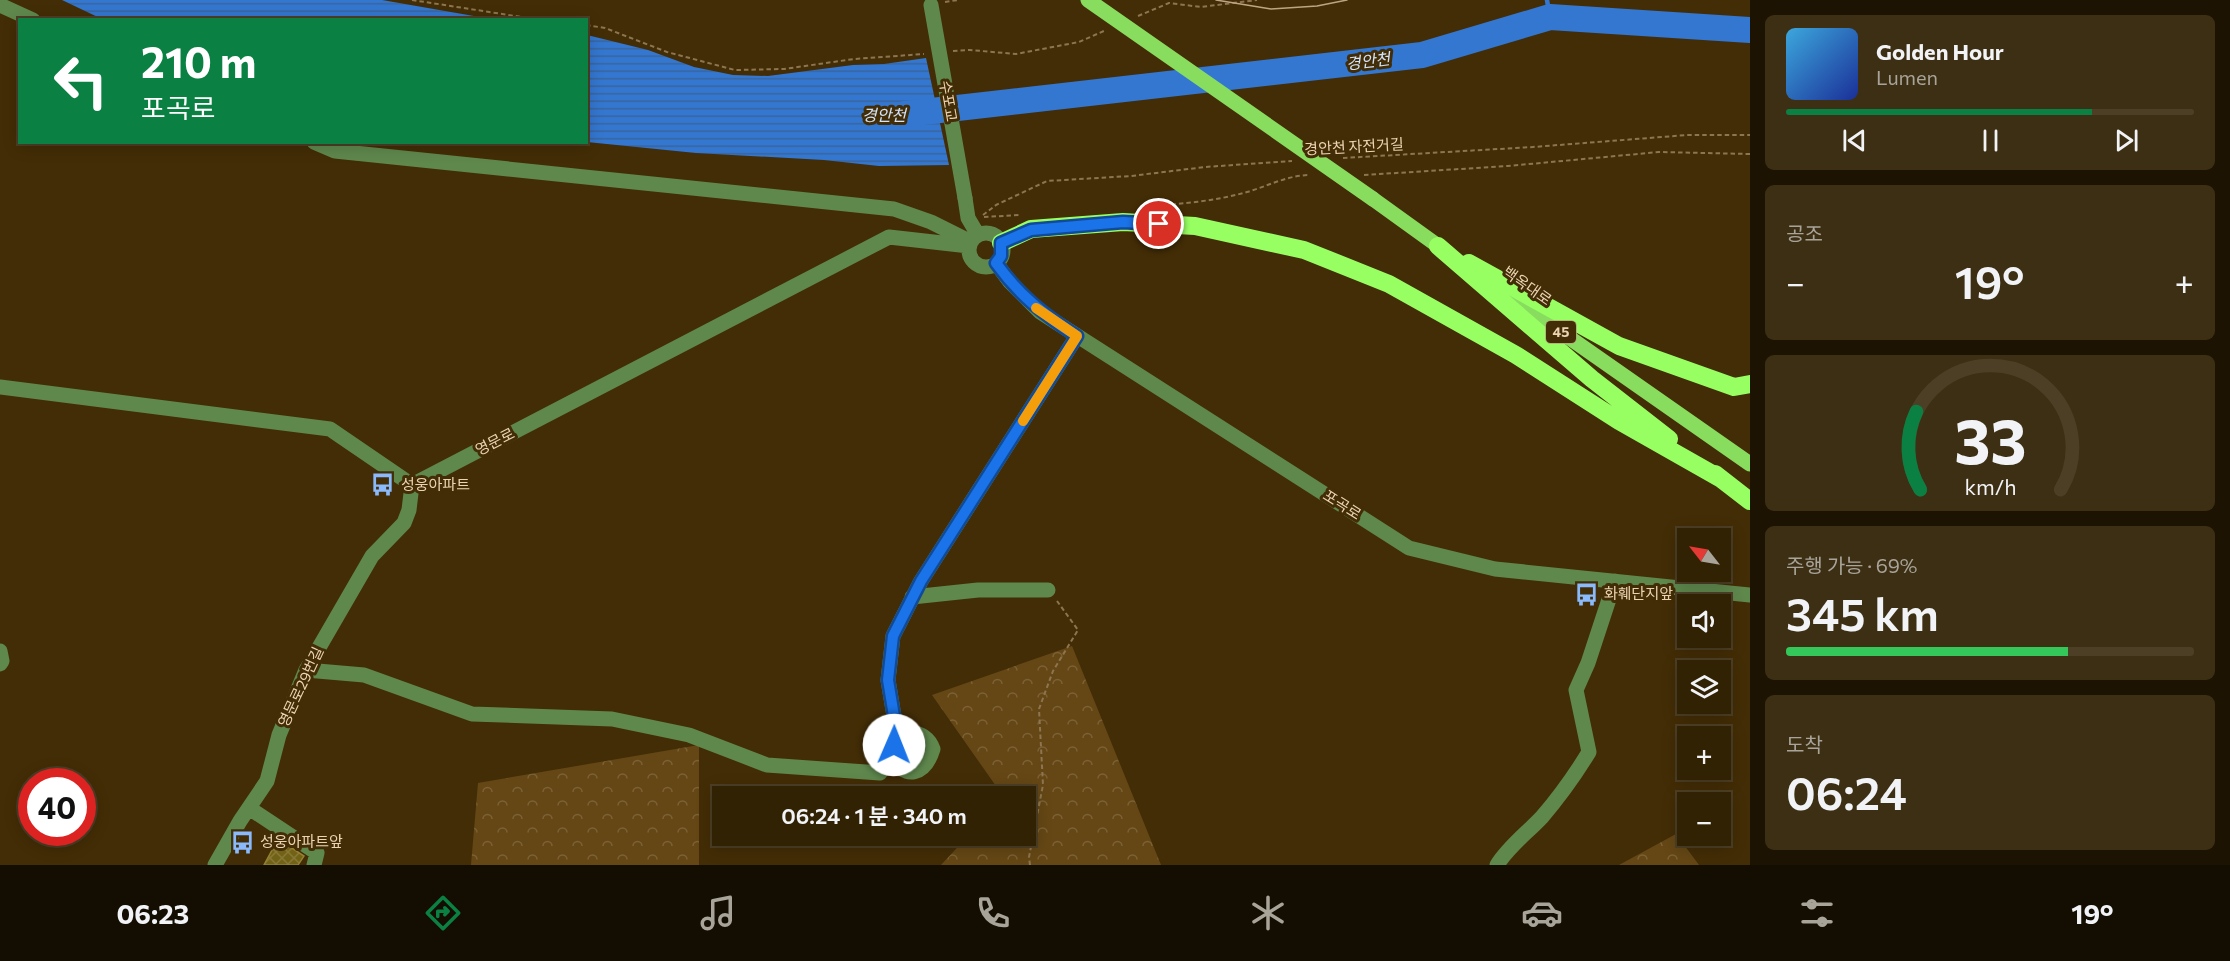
<!DOCTYPE html>
<html lang="ko">
<meta charset="utf-8">
<style>
body{margin:0;font-family:Commissioner,"Noto Sans KR",sans-serif;background:#3d2f13;color:#f1f3f6;height:100vh;display:flex;flex-direction:column;font-size:22px;white-space:nowrap}
*{box-sizing:border-box;margin:0}
p{font-size:20px;color:#a8a49a}
.icon{flex:none;width:33px;height:33px;fill:none;stroke:currentColor;stroke-width:2;stroke-linecap:round;stroke-linejoin:round}
.map{position:relative;flex:1;overflow:hidden}
.details{display:flex;flex-direction:column;gap:15px;padding:15px;background:#1c1302;width:480px}
.details>*{flex:none}
.banner{position:absolute;left:18px;top:18px;width:570px;height:126px;border-radius:0px;box-shadow:0 3px 15px #0003,0 0 0 2px #4d3f26;background:#0b8043;color:#fff;overflow:hidden}
.needle{width:39px;rotate:301deg}
.fabs{position:absolute;left:1677px;top:528px;display:grid;gap:12px}
.fabs a{display:grid;place-items:center;width:54px;height:54px;border-radius:0px;background:#322204;box-shadow:0 3px 15px #0003,0 0 0 2px #4d3f26;font-size:30px}
.speed{position:absolute;left:18px;top:768px;display:flex;gap:12px;font-size:30px;font-weight:700;text-align:center}
.speed>*{display:grid;place-content:center;width:78px;height:78px;border-radius:50%;background:#322204;box-shadow:0 3px 15px #0003,0 0 0 2px #4d3f26;line-height:1}
.speed .limit{border:9px solid #d22;background:#fff;color:#111}
.pin{position:absolute;display:grid;place-items:center;width:51px;height:51px;color:#fff;margin:-26px;border:3px solid #fff;border-radius:50%;box-shadow:0 2px 6px #0007}
.me{position:absolute;width:66px;margin:-33px;rotate:1deg;stroke-linejoin:round;filter:drop-shadow(0 0 4px #0008)}
.turn{display:flex;align-items:center;gap:21px;height:126px;padding:0 24px;font-size:27px}
.turn .icon{width:78px;height:78px;stroke-width:2.5}
.turn b{display:block;font-size:42px;line-height:51px}
.big{font-size:45px;font-weight:600;line-height:1.1}
.details .card{flex:1;display:flex;flex-direction:column;justify-content:center;gap:9px;min-width:0;padding:0 21px;border-radius:9px;background:#3d2f13}
.details .dial{align-items:center;gap:0}
.dial svg{height:156px;overflow:visible;fill:none;stroke:#4d3f26;stroke-width:7;stroke-linecap:round;text-anchor:middle}
.dial text{fill:#f1f3f6;stroke:none}
.song{display:flex;align-items:center;gap:18px}
.cover{width:72px;height:72px;border-radius:9px;background:linear-gradient(135deg,hsl(200 70% 55%),hsl(230 70% 35%))}
.played{height:6px;border-radius:3px;background:linear-gradient(90deg,#0b8043 75%,#4d3f26 75%)}
.keys{display:flex;justify-content:space-around;direction:ltr}
.heat{display:flex;justify-content:space-between;align-items:center;font-size:33px;direction:ltr}
.charge{height:9px;border-radius:4px;background:linear-gradient(90deg,#34c759 69%,#4d3f26 0)}
.trip{position:absolute;left:712px;top:786px;width:324px;height:60px;border-radius:0px;background:#322204;box-shadow:0 3px 15px #0003,0 0 0 2px #4d3f26;font-weight:600;line-height:60px;text-align:center}
.tabs{display:flex;height:96px;justify-content:space-around;align-items:center;background:#140e02;color:#a8a49a}
.tabs .icon{width:42px;height:42px}
.tabs .on{color:#0b8043}
.tabs b{font-size:27px;color:#f1f3f6}
main{display:flex;flex:1;min-height:0}
.map>svg:first-child{display:block}
</style>
<main>
<div class="map">
<svg width="1750" height="865" viewBox="0 0 1750 865">
<defs>
<pattern id="forest-crowns" width="20" height="18" patternUnits="userSpaceOnUse" patternTransform="scale(1.5)"><rect width="20" height="18" fill="#654715"/><path d="M2 6a3 3 0 1 1 6 0M12 15a3 3 0 1 1 6 0" fill="none" stroke="#7b6135"/></pattern>
<pattern id="water-rules" width="6" height="5" patternUnits="userSpaceOnUse" patternTransform="scale(1.5)"><rect width="6" height="5" fill="#3377d1"/><path d="M0 2.5h6" fill="none" stroke="#3a649b"/></pattern>
<pattern id="building-cross-hatch" width="8" height="8" patternUnits="userSpaceOnUse" patternTransform="scale(1.5)"><rect width="8" height="8" fill="#726216"/><path d="M0 0l8 8M0 8l8-8" fill="none" stroke="#867836"/></pattern>
</defs>
<rect width="100%" height="100%" fill="#432d06"/>
<path fill="url(#forest-crowns)" d="M1072 646 1161 865H941L968 836H1026V796H1003L932 695Z
M699 745V865H471L478 783Z
M1676 834 1699 865H1619Z"/>
<path fill="url(#water-rules)" d="M62 0H382L491 19 104 20Z
M587 35 648 50 694 67 733 75 768 76 853 65 884 64 926 58 949 165 879 166 824 160 696 153 587 142Z"/>
<g fill="none" stroke-linecap="round" stroke-linejoin="round">
<path stroke="#3377d1" stroke-width="4.5" d="M1547 0 1550 17"/>
<path stroke="#3377d1" stroke-width="26" d="M905 114 1422 55 1550 17 1750 30"/>
</g>
<path fill="url(#building-cross-hatch)" stroke="#938131" stroke-width="1.5" d="M278 839 304 856 298 865H264Z"/>
<g fill="none" stroke-linecap="round" stroke-linejoin="round">
<path stroke="#8c7550" stroke-width="2" stroke-dasharray="4.5 3" stroke-linecap="butt" d="M412 0 541 20
M945 2 958 0
M1138 16 1169 3 1201 7 1257 0
M586 25 605 28 667 52 735 70 784 69 854 59 924 54
M953 51 970 50 1016 54 1079 42 1106 30
M1343 158 1533 147 1687 135H1750
M1364 175 1508 166 1659 152 1750 154
M1149 206C1181 204 1216 201 1247 192 1268 186 1288 175 1310 175
M983 215 996 205 1047 181 1131 176 1205 167 1292 161
M984 217 1020 215
M1030 865 1029 857 1043 785 1039 709 1053 671 1078 630 1057 601"/>
<path stroke="#5f884d" stroke-width="15" d="M0 5 33 20
M314 142 335 151 894 209 931 222 971 242
M965 198 968 218 978 235
M969 250a17 17 0 1 1 34 0a17 17 0 1 1-34 0Z
M996 263 1010 282 1040 312 1409 548 1495 569 1750 595
M0 387 330 429 412 485 889 237 969 246
M912 597 978 590H1048
M0 651 2 661 0 664
M306 670 364 675 472 714 612 719 689 735 767 765 880 773 891 756 897 734 888 680 893 636 921 581 1077 336
M891 756C906 781 925 775 933 749 929 738 922 734 910 732L894 745
M249 808 317 853 314 865
M215 865 240 821 267 781 279 735 306 670 372 556 404 523 409 510 412 485
M1497 865C1509 846 1527 833 1542 817 1560 796 1575 775 1589 752L1576 690 1588 663 1615 581"/>
<path stroke="#88dd5e" stroke-width="15" d="M1373 199 1448 253
M1494 285 1750 464"/>
<path stroke="#97ff62" stroke-width="18" d="M1001 243 1031 229 1123 222 1195 226 1304 250 1389 284 1516 355 1619 421 1723 480
M1438 246 1592 379 1669 439
M1469 263 1619 346 1734 387 1750 384
M1715 474 1750 501"/>
<path stroke="#bda583" stroke-width="1.5" d="M1216 0 1271 9 1317 6 1347 0"/>
<path stroke="#5f884d" stroke-width="15" d="M931 5 965 198"/>
<path stroke="#88dd5e" stroke-width="15" d="M1088 0 1373 199"/>
</g>
<g fill="none" stroke-linecap="round" stroke-linejoin="round">
<defs>
<path id="route" d="M894 745 897 734 888 680 893 636 921 581 1077 336C1044 315 1019 295 996 263L1001 256V243L1031 230 1123 222 1159 224"/>
</defs>
<use href="#route" stroke="#114b97" stroke-width="15"/>
<use href="#route" stroke="#1a73e8" stroke-width="10"/>
<path stroke="#f59e0b" stroke-width="10" d="M1023 421 1077 336 1036 308"/>
</g>
<defs>
<symbol id="bus-bare" viewBox="-9 -9 18 18"><path d="M-5-6H5V4H4V6H2V4H-2V6H-4V4H-5ZM-3.5-4V0h7V-4ZM-3.5 1.2v1.5H-2V1.2ZM2 1.2v1.5H3.5V1.2Z" fill="#8abafc" stroke="#432d06" stroke-width="2.5" paint-order="stroke"/></symbol>
</defs>
<g fill-rule="evenodd">
<use href="#bus-bare" x="366" y="468" width="33" height="33"/>
<use href="#bus-bare" x="1570" y="578" width="33" height="33"/>
<use href="#bus-bare" x="226" y="826" width="33" height="33"/>
</g>
<g text-anchor="middle" stroke-width="6" stroke-linejoin="round" paint-order="stroke">
<rect fill="#432d06" stroke="#b9a27f" stroke-width="1.5" x="1546" y="321" width="30" height="22" rx="4.5"/>
<g font-size="14" font-weight="bold" fill="#ecd4b3">
<text x="1561" y="337">45</text>
</g>
<g font-size="15" fill="#ecd4b3" stroke="#432d06">
<text transform="translate(948 101) rotate(80)" y="5">수포교</text>
<text transform="translate(1354 147) rotate(-3)" y="5">경안천 자전거길</text>
<text transform="translate(1527 286) rotate(35)" y="5">백옥대로</text>
<text transform="translate(495 442) rotate(-27)" y="5">영문로</text>
<text transform="translate(1342 505) rotate(32)" y="5">포곡로</text>
<text transform="translate(301 687) rotate(-65)" y="5">영문로29번길</text>
</g>
<g font-size="15" fill="#ecd4b3" stroke="#432d06" text-anchor="start">
<text x="401" y="490">성웅아파트</text>
<text x="1604" y="599">화훼단지앞</text>
<text x="260" y="847">성웅아파트앞</text>
</g>
<g font-size="16" font-style="italic" fill="#d2e3fa" stroke="#432d06">
<text transform="translate(1368 61) rotate(-7)" y="6">경안천</text>
<text x="884" y="121">경안천</text>
</g>
</g>
</svg>
<div class="fabs">
<a><svg class="needle" viewBox="-14 -14 28 28"><path d="M0-13l5 13h-10z" fill="#e53935"/><path d="M0 13l5-13h-10z" fill="#a8a49a"/></svg></a>
<a><svg class="icon" aria-label="sound" viewBox="0 0 24 24"><path d="M4 9h4l5-4v14l-5-4H4zM17 9q2 3 0 6"/></svg></a>
<a><svg class="icon" aria-label="layers" viewBox="0 0 24 24"><path d="M12 4l9 5-9 5-9-5zM3 14l9 5 9-5"/></svg></a>
<a>+</a>
<a>−</a>
</div>
<div class="speed"><div class="limit">40</div></div>
<div class="pin" style="left:1159px;top:224px;background:#d93025"><svg class="icon" aria-label="arrive" viewBox="0 0 24 24"><path d="M6 21V4h12l-3 4 3 4H6"/></svg></div>
<svg class="me" style="left:894px;top:745px" viewBox="-20 -20 40 40"><circle r="19" fill="#fff"/><path d="M0-13L10 11 0 6-10 11z" fill="#1a73e8"/></svg>
<div class="trip">06:24 · 1 분 · 340 m</div>
<div class="banner">
<div class="turn"><svg class="icon" aria-label="left" viewBox="0 0 24 24"><path d="M17 20v-9H6M10 6l-5 5 5 5"/></svg><div><b>210 m</b>포곡로</div></div>
</div>
</div>
<section class="details">
<div class="card">
<div class="song"><i class="cover"></i><div><b>Golden Hour</b><p>Lumen</p></div></div>
<div class="played"></div>
<div class="keys"><svg class="icon" aria-label="previous" viewBox="0 0 24 24"><path d="M18 5L8 12l10 7zM5 5v14"/></svg><svg class="icon" aria-label="pause" viewBox="0 0 24 24"><path d="M8 5v14M16 5v14"/></svg><svg class="icon" aria-label="next" viewBox="0 0 24 24"><path d="M6 5l10 7-10 7zM19 5v14"/></svg></div>
</div>
<div class="card"><p>공조</p>
<div class="heat"><a>−</a><b class="big">19°</b><a>+</a></div>
</div>
<div class="card dial"><svg viewBox="0 0 100 80">
<path d="M14 69A42 42 0 1 1 86 69"/>
<path d="M14 69A42 42 0 0 1 12 29" stroke="#0b8043"/>
<text x="50" y="56" font-size="32" font-weight="700">33</text>
<text x="50" y="72" font-size="11">km/h</text>
</svg></div>
<div class="card"><p>주행 가능 · 69%</p><b class="big">345 km</b><div class="charge"></div></div>
<div class="card"><p>도착</p><b class="big">06:24</b></div>
</section>
</main>
<nav class="tabs">
<b>06:23</b>
<svg class="icon on" aria-label="directions" viewBox="0 0 24 24"><path d="M12 3l9 9-9 9-9-9zM9 14v-3h6M13 9l2 2-2 2"/></svg>
<svg class="icon" aria-label="music" viewBox="0 0 24 24"><path d="M9 18V5l10-2v13"/><circle cx="6" cy="18" r="3"/><circle cx="16" cy="16" r="3"/></svg>
<svg class="icon" aria-label="phone" viewBox="0 0 24 24"><path d="M5 4h4l2 5-3 2q2 4 5 5l2-3 5 2v4C11 20 4 13 5 4z"/></svg>
<svg class="icon" aria-label="climate" viewBox="0 0 24 24"><path d="M12 3v18M4 7l16 10M4 17L20 7"/></svg>
<svg class="icon" aria-label="car" viewBox="0 0 24 24"><path d="M5 17H2v-5l4-1 3-4h7l3 4 3 1v5h-3M9 17h6M6 11h13"/><circle cx="7" cy="17" r="2"/><circle cx="17" cy="17" r="2"/></svg>
<svg class="icon" aria-label="filters" viewBox="0 0 24 24"><path d="M4 7h16M4 17h16"/><circle cx="9" cy="7" r="2"/><circle cx="15" cy="17" r="2"/></svg>
<b>19°</b>
</nav>
